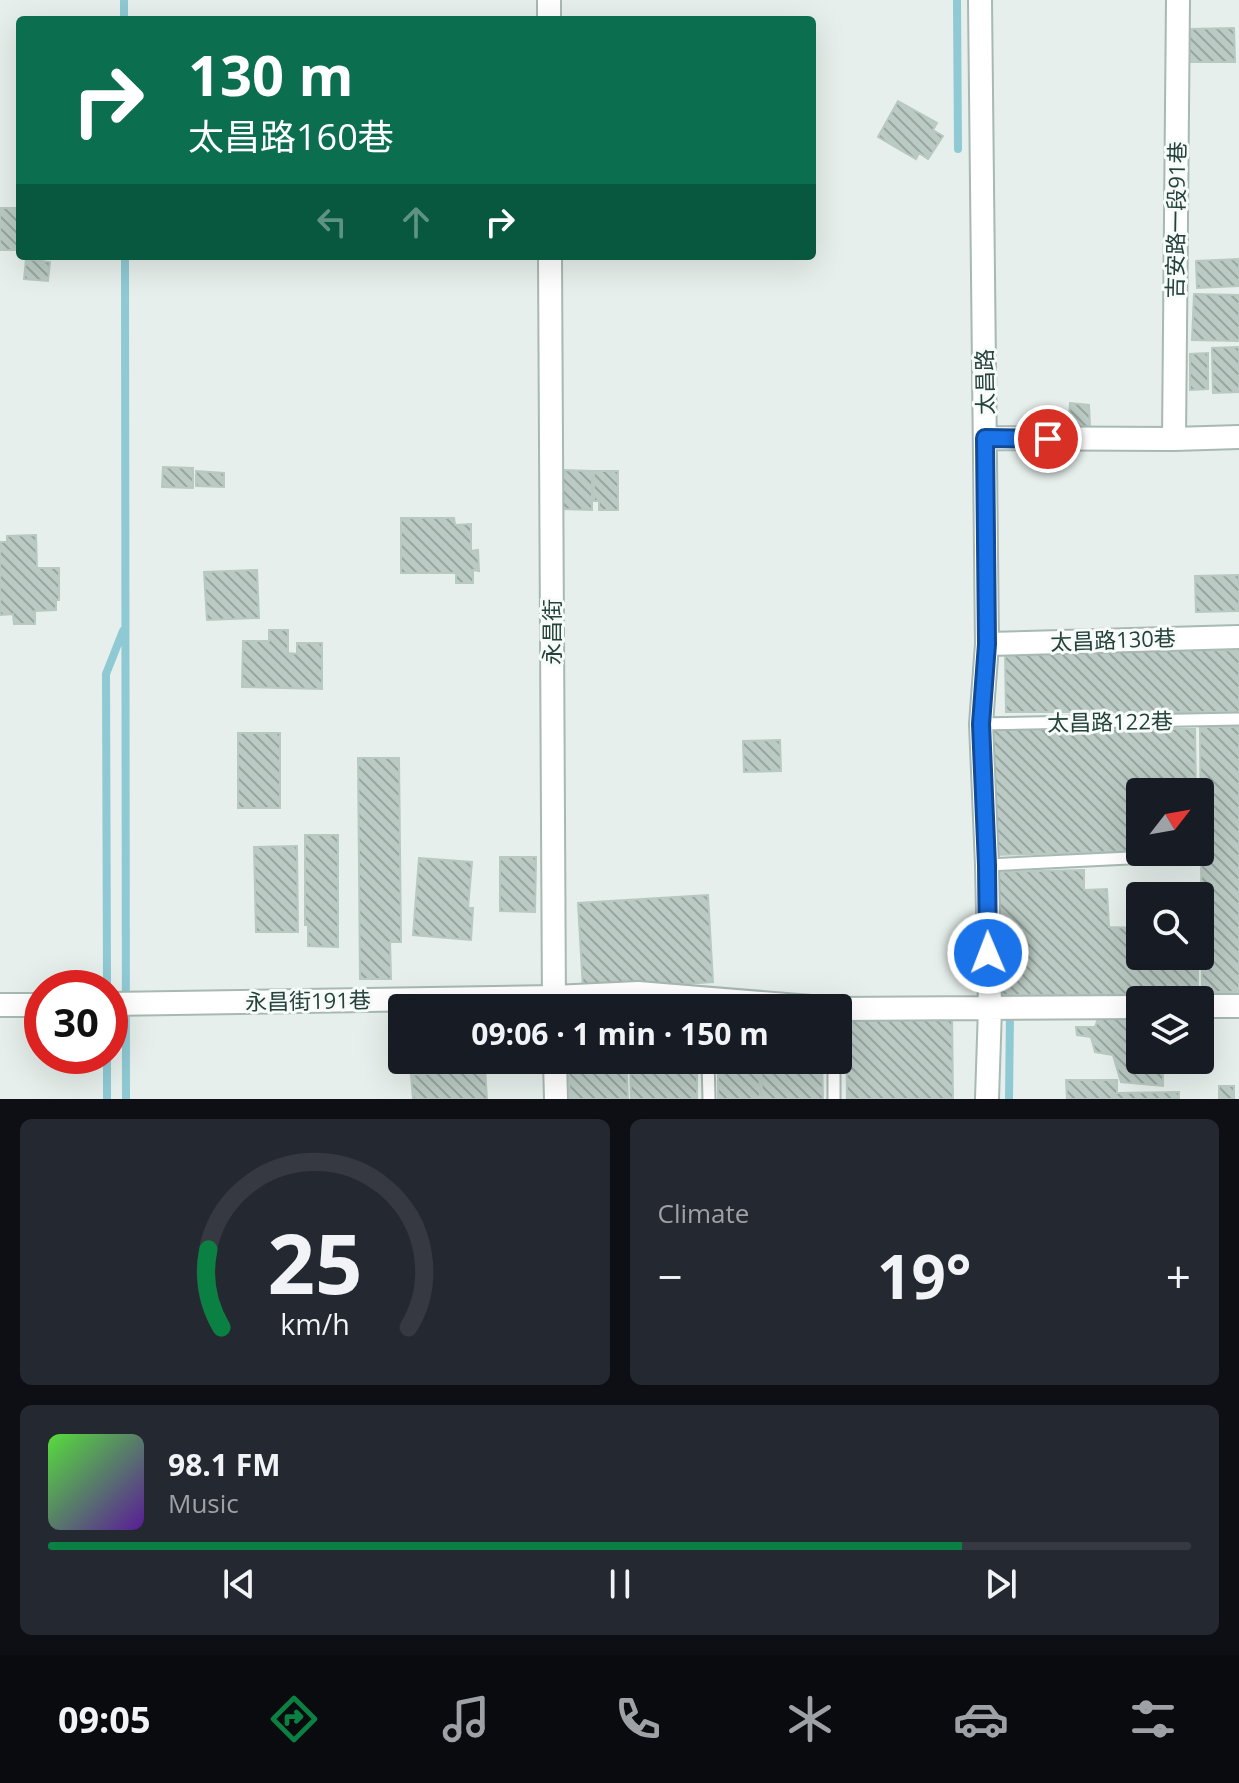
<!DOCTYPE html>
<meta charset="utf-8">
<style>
body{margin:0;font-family:"Open Sans","Noto Sans TC",sans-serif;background:#242831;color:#f1f3f6;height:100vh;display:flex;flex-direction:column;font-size:30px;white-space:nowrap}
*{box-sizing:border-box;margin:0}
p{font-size:26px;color:#9ea1a6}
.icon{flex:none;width:44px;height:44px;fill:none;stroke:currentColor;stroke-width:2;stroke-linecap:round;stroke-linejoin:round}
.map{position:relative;height:1099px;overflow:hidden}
.side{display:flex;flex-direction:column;gap:20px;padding:20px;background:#0d0f14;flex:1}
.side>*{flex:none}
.guide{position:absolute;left:16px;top:16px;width:800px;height:244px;border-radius:8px;box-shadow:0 8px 32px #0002;background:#0b6e4f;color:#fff;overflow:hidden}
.needle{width:52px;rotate:59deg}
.buttons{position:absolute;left:1126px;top:778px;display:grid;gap:16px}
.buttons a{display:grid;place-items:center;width:88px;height:88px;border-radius:8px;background:#171b24;box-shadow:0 8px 32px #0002;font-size:40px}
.speed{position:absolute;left:24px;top:970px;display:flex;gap:16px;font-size:40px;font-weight:700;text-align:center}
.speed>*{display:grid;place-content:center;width:104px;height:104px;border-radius:50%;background:#171b24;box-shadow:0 8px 32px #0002;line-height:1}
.speed .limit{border:12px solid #d22;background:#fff;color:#111}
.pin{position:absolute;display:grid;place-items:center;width:68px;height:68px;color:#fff;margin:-34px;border:4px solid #fff;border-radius:50%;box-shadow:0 2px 8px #0007}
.me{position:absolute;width:88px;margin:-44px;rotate:359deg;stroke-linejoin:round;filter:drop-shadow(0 0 6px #0008)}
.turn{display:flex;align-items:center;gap:28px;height:168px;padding:0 40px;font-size:36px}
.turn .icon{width:104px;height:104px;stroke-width:2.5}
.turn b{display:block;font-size:56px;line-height:68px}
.lanes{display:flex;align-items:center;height:76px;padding:0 40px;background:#0003;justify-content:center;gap:40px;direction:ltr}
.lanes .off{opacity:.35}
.big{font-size:60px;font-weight:700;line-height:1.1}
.side .tile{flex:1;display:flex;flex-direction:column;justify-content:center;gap:12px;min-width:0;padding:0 28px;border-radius:12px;background:#242831}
.side .dial{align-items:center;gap:0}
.dial svg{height:208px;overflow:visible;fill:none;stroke:#363941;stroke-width:7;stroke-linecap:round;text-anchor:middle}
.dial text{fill:#f1f3f6;stroke:none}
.song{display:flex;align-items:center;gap:24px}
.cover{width:96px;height:96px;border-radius:12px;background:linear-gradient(135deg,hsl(110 70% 55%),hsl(270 70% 35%))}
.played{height:8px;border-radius:4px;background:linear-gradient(90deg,#0b8043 80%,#363941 80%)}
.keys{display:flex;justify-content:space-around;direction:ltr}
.heat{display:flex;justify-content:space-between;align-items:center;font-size:44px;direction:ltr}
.side .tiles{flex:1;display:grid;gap:20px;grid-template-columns:1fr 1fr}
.tile:last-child{grid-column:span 2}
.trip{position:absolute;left:388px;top:994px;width:464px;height:80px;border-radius:8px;background:#171b24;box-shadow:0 8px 32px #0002;font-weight:700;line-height:80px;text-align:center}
.tab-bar{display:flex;height:128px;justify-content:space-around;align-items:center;background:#090b0e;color:#9ea1a6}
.tab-bar .icon{width:56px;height:56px}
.tab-bar .on{color:#0b8043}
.tab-bar b{font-size:36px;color:#f1f3f6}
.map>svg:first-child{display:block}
</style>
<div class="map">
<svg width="1239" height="1099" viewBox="0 0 1239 1099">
<defs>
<pattern id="building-back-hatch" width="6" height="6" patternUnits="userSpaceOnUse" patternTransform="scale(2)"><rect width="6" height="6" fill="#bbcac4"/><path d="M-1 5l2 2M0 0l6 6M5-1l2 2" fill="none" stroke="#98a6a0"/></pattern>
</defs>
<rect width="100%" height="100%" fill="#e6efeb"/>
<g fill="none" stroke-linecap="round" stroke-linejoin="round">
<path stroke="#8ec9d4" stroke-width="8" d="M124 0V20
M957 0 958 149
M125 256 126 1099
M107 988 106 674 123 631
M107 1056V1099
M1009 1099 1010 1012"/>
</g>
<path fill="url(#building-back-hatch)" stroke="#b8c9c2" stroke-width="2" d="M1234 28 1235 62H1189V29Z
M898 101 937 123 933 130 943 136 928 159 919 153 916 159 878 137Z
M0 208H20V250H0Z
M26 259 50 262 48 281 24 279Z
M1239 259V286L1197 288 1196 261Z
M1194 294 1239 295V341L1192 340Z
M1239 347V392L1213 393 1212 348Z
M1208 353V389L1190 390V354Z
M1070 403 1089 405 1090 427 1068 424Z
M163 467 193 468V488L162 487Z
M562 470 592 471V510L562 509Z
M196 471 224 473V487L196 486Z
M594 471H618V510H599V501H594Z
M401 518H454L455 525 471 524V551L478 550 479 571 473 570V583H456V573H401Z
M36 535 37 568H59V600H56V610L35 611V624H14L13 614 0 615V542H7V536Z
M257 570 259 618 207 620 204 572Z
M1239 575V611L1196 612 1195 576Z
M269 630H288V653L297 654V643H322V689L242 687 243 641H269Z
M1239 650V712H1006L1005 651Z
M1200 727H1239V992H1202Z
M993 729H1195L1196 792H1140V851L994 855Z
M238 733H280V808H238Z
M780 740 781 771 744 772 743 741Z
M358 758H399L401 942H390L391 979H360Z
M305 835H338V947L308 946V925H305Z
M297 846 298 932H256L254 847Z
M1157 852H1198V864L1157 862Z
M500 857H536L535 912 500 911Z
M419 858 472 862 468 908H473L471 940 413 935Z
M1084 870V890L1107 889 1109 927 1140 928V956H1198V994L1002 995 998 872Z
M708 895 713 982 583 990 578 903Z
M952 1012 953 1099H847L846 1013Z
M1140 1013V1060H1163V1086L1121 1082 1113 1055 1095 1052 1091 1037 1077 1035 1076 1027H1095L1099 1015Z
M568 1060H626L628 1099H570Z
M630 1060H697V1099H631Z
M718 1060H759L760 1099H718Z
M761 1060H822L823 1099H762Z
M485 1069 487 1099H413L411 1075Z
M1066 1080H1117V1093L1179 1092V1099H1067Z
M1219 1086H1234V1099H1219Z"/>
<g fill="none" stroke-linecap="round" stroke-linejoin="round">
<defs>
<path id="lane" d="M981 724 1239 719
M987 865 1150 857
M708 1060 709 1099
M834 1099V1060"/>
<path id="street" d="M549 0V20
M980 0 987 644 981 724 987 865 990 1008 987 1099
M550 256 554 1008
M985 438 1174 439 1239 437
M1174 439 1178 0
M987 644 1239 637
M110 1004 554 997 638 993 824 1008
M0 1005H42
M1200 1006H1239
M838 1009 1140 1007
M555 1060 556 1099"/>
</defs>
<use href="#lane" stroke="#a8b8b2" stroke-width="15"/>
<use href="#street" stroke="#a8b8b2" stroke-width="26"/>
<use href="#lane" stroke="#fff" stroke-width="11"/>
<use href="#street" stroke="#fff" stroke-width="22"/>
</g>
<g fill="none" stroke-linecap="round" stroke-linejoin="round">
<defs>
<path id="route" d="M988 953 987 865 981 724 987 644 985 438 1048 439"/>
</defs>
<use href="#route" stroke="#114b97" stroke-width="20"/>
<use href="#route" stroke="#1a73e8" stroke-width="14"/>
</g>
<g text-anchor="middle" stroke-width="6" stroke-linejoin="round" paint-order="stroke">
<g font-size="22" fill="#24423a" stroke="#f7fbf9">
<text transform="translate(1176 220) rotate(-89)" y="8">吉安路一段91巷</text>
<text transform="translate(985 382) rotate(-91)" y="8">太昌路</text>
<text transform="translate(552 632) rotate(-90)" y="8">永昌街</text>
<text transform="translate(1113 640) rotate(-2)" y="8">太昌路130巷</text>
<text transform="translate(1110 722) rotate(-1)" y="8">太昌路122巷</text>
<text transform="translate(308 1001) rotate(-1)" y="8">永昌街191巷</text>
</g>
</g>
</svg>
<div class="buttons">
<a><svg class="needle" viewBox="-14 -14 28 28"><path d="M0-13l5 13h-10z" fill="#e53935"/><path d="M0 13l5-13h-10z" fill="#9ea1a6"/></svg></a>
<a><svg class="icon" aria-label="search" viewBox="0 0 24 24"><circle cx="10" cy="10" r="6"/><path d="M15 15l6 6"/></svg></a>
<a><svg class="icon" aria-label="layers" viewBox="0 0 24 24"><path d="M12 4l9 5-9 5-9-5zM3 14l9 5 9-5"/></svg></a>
</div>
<div class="speed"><div class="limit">30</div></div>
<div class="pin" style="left:1048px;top:439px;background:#d93025"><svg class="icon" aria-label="arrive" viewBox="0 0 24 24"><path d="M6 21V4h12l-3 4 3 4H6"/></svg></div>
<svg class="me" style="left:988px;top:953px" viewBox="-20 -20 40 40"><circle r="17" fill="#1a73e8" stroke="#fff" stroke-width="3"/><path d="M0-11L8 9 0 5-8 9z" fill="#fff"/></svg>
<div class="trip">09:06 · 1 min · 150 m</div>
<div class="guide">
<div class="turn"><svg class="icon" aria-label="right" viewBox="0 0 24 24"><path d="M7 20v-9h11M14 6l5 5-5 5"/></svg><div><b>130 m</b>太昌路160巷</div></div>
<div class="lanes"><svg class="icon off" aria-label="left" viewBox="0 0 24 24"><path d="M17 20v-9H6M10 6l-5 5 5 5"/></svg><svg class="icon off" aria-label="ahead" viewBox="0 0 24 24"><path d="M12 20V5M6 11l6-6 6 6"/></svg><svg class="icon" aria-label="right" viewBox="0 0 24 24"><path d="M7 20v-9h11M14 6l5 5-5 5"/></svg></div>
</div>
</div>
<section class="side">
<div class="tiles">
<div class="tile dial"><svg viewBox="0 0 100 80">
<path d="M14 69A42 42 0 1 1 86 69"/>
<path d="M14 69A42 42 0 0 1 9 39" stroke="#0b8043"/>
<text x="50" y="56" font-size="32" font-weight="700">25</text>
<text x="50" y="72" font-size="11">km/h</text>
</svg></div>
<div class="tile"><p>Climate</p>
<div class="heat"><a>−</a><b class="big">19°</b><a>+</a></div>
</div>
<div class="tile">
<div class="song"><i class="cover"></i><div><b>98.1 FM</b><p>Music</p></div></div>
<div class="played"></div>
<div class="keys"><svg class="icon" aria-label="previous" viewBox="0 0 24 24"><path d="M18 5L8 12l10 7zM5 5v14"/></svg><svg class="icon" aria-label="pause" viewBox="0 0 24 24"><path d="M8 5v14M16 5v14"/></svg><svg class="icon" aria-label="next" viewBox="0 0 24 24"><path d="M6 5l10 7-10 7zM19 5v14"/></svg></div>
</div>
</div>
</section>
<nav class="tab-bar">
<b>09:05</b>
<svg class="icon on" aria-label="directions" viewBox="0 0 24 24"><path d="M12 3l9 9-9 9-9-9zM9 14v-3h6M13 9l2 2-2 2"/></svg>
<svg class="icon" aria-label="music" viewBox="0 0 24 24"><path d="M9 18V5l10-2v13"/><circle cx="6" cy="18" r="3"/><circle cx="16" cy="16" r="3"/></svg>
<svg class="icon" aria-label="phone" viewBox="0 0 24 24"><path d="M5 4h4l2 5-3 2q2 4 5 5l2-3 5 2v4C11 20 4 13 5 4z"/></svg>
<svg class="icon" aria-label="climate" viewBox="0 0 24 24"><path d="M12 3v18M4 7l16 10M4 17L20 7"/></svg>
<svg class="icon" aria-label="car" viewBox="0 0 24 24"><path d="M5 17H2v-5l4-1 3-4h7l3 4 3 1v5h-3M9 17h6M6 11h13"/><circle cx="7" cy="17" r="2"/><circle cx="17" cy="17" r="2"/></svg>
<svg class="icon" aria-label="filters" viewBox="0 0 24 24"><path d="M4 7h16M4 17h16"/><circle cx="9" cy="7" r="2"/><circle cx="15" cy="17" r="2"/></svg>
</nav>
